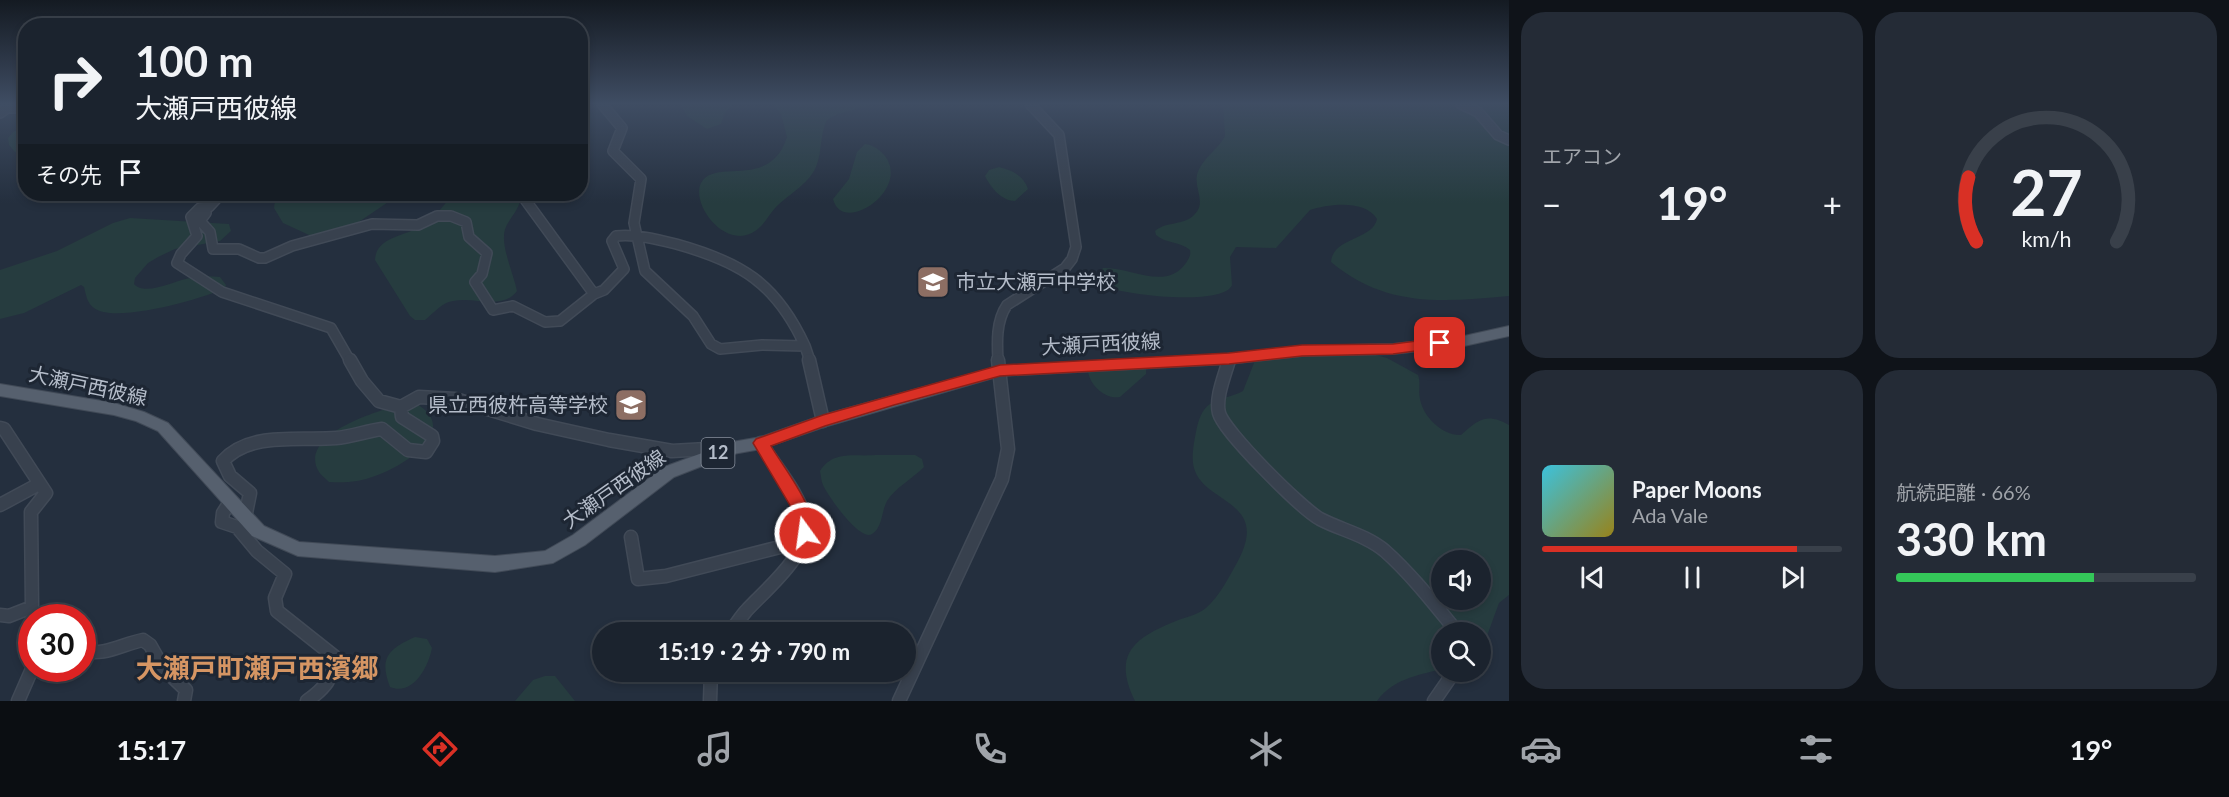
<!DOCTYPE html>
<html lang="ja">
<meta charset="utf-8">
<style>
body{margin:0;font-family:Lato,"Noto Sans JP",sans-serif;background:#242b36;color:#f1f3f6;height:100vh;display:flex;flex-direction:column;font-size:22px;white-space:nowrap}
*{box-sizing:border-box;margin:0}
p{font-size:20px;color:#a0a4aa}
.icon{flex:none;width:33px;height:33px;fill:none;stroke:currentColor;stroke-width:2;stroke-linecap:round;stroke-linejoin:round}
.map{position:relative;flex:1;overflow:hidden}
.panel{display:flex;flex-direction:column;gap:12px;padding:12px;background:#0f1319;width:720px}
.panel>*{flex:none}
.top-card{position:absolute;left:18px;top:18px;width:570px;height:183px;border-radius:24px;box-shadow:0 3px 9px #0003,0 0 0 2px #39404a;background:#1b232e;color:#f1f3f6;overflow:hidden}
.tools{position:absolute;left:1431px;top:550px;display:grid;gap:12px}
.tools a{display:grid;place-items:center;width:60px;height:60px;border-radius:50%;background:#1b232e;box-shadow:0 3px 9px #0003,0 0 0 2px #39404a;font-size:30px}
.speed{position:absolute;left:18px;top:604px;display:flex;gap:12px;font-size:30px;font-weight:700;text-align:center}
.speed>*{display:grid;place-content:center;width:78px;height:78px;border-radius:50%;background:#1b232e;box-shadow:0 3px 9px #0003,0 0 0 2px #39404a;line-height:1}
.speed .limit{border:9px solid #d22;background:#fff;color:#111}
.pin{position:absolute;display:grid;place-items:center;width:51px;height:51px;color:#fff;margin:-26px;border-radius:12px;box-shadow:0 3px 9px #0006}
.me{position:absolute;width:66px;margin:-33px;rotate:346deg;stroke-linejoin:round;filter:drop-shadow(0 0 4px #0008)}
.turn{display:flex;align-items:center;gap:21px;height:126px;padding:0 18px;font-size:27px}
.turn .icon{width:78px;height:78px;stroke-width:2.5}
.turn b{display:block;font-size:42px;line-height:51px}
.then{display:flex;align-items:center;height:57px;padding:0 18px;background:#0003;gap:12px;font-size:22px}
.big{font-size:45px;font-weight:700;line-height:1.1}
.panel .tile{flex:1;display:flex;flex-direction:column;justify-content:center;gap:9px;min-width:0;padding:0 21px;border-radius:24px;background:#242b36}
.panel .dial{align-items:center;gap:0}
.dial svg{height:156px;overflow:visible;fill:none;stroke:#39404a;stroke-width:7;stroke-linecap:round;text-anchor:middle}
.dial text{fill:#f1f3f6;stroke:none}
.song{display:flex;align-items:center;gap:18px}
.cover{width:72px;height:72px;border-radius:9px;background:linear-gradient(135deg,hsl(190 70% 55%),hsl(50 70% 35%))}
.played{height:6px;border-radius:3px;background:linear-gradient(90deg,#d93025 85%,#39404a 85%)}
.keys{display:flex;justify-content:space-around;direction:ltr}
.heat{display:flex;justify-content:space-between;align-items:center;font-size:33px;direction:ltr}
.charge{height:9px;border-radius:4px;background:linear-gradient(90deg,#34c759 66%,#39404a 0)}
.panel .tiles{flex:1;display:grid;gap:12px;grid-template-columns:repeat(2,1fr)}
.trip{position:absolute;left:592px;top:622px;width:324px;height:60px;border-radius:30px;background:#1b232e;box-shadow:0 3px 9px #0003,0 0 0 2px #39404a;font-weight:700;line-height:60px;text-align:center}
.dock{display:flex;height:96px;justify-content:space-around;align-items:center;background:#0b0e12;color:#a0a4aa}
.dock .icon{width:42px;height:42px}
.dock .active{color:#d93025}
.dock b{font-size:27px;color:#f1f3f6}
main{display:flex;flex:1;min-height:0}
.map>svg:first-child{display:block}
</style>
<main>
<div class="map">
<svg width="1509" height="701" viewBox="0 0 1509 701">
<rect width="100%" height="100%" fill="#242f3e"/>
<path fill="#263c3f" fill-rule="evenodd" d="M680 104H734L725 112 721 124 707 129 687 116Z
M773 104H874L838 114 827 120C820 134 822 150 817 164 811 183 790 193 776 207 770 213 766 222 759 228 729 255 690 206 701 183 715 157 770 191 787 137L781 114Z
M1223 104H1509V296C1443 302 1386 308 1331 262 1333 237 1373 240 1377 219 1365 199 1328 204 1310 210L1276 248 1236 247 1230 257 1232 285C1224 307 1116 295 1099 284L1095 278 1103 268C1129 266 1166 292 1186 263 1189 258 1191 256 1190 250 1180 241 1166 244 1156 235L1155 231C1166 221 1183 226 1194 215 1207 203 1194 189 1197 175 1201 159 1218 150 1225 136Z
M25 127V149L15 152 9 145 8 138 13 132Z
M865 144C873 145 879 149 885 156 911 190 842 236 833 199L849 179 857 152Z
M999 167C1012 170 1024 176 1028 189L1015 201C1002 201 991 188 985 176L989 170Z
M276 194H400L344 232 320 240 283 223 274 208Z
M454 194H520C523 210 504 220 504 236 503 251 514 276 517 291 502 311 475 296 453 301 441 303 434 313 425 320H415L410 316 375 260C376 235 410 236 425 224 437 215 444 204 454 194Z
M130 218 229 224 231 231 220 241 175 249 158 257 148 263 135 278 134 284C145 297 176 280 190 278 200 276 210 276 220 277L226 285 225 288C203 299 114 324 94 308 87 303 86 295 84 287L81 285 24 313 0 319V270L57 251 113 223Z
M1361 351 1387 358 1418 375C1421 383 1418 391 1420 399 1423 417 1443 436 1461 435 1478 420 1486 412 1509 425V595L1499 603 1484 644 1481 649 1480 633H1442L1441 669C1416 676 1393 679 1377 701H1135C1112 654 1134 638 1176 621 1186 617 1197 615 1206 608 1220 596 1230 575 1239 559 1269 500 1204 504 1194 468 1191 458 1194 442 1196 432 1198 422 1201 410 1210 404 1220 397 1233 397 1243 391L1256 358ZM1442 561H1480V600H1442Z
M1125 358 1136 360 1146 368V374L1120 397C1105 400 1088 384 1088 369 1095 356 1112 358 1125 358Z
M415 403C463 429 403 467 375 476 360 482 345 483 329 482 326 479 321 475 319 472 295 433 390 405 415 403Z
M876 455H915L922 459 924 467C913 478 894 489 887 501 881 512 883 527 872 534 860 542 828 496 823 485 821 481 821 475 820 471 834 450 853 457 876 455Z
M415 637 427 639 432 648C428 668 413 696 390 687 379 658 388 649 415 637Z
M545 676H555L575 701H515L533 680Z"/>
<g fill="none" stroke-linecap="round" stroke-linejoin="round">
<defs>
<path id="minor-far1" d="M602 104 622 128 613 151 641 179 634 223 645 271 693 316 711 344 720 349 762 345 805 346 810 361
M1461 104 1478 112 1498 135 1509 140
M0 113 7 108H26
M221 194 209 207 200 208 191 217 197 236 181 254 177 263 222 292 331 328 350 361
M521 194 594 294
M200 208 206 213 200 221 210 232 213 249H239L259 258H265L292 246 372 224 418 225 437 216H451L466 222 469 237 487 253 482 274 475 282 493 310 513 306 545 322 560 321 594 294 604 290 624 269 612 241 616 236C636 234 656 239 676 244 741 262 776 283 805 346
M998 361C997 342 996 321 1007 305L1065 268 1072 259 1076 247 1059 135 1030 104
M1228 361 1229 359"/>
<path id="minor" d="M350 360 362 381 379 401 401 407 419 397 455 399 537 424 609 440 672 451 725 448
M809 360 823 421
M1229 360C1225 375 1215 398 1219 413 1224 432 1302 509 1320 519 1341 530 1366 535 1385 551 1412 575 1435 605 1458 633
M0 428 4 429 46 493 31 512 32 607 35 618
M230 502 223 513 222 522 237 527 257 551 285 574 275 598 277 611 335 657C334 678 324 689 307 701
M0 505 39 484
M245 518 250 493 230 476 223 461C250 431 299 441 336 438 351 437 366 431 382 429L408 450 426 452 433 441 432 436 402 417 401 407
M631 537 638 579 666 576 784 546 799 548
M0 615 9 616 32 607
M729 633C735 626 740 618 746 611 766 589 812 553 805 520 799 492 775 467 761 443
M82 650C104 657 122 644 143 640L150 645 163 668 186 690 184 701
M18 701 32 669
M710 701 711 672
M899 701 1002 479 1008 449 998 360
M1434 701 1454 672"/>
<path id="major" d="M1509 326V336L1464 346 1393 354 1302 356 1229 364 1000 376 824 427 761 449 733 454 674 477 585 545 553 563 495 572 298 556 252 536 158 431 136 421 114 415 0 396V384L114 403 144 412 168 423 264 526 299 542 495 556 545 551 573 535 664 467 732 442 761 437 823 415 1000 366 1229 354 1302 346 1393 344 1464 336Z"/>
</defs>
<use href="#minor-far1" stroke="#414a57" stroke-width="12"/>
<use href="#minor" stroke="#414a57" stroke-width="15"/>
<use href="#major" stroke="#414a57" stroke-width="2"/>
<use href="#minor-far1" stroke="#38414e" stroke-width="9"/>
<use href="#minor" stroke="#38414e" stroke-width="12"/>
<use href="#major" fill="#56606e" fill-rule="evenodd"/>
</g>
<linearGradient id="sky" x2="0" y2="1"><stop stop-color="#141a22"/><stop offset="0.51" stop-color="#3f4d63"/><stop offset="1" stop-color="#3f4d63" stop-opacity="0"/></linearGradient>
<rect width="1509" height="203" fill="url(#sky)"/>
<path fill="#d93025" stroke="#8d1f18" stroke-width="1.5" d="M1440 338 1447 343 1445 347 1393 354 1302 356 1229 364 1000 376 894 405 825 426 771 446C783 467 822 515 811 538L805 541 800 538 794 512 753 443 756 439 823 415 1000 365 1229 353 1302 345 1393 344Z"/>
<defs>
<symbol id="school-square" viewBox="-11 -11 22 22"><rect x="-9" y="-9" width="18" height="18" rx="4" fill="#8d6e63" stroke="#1d2633"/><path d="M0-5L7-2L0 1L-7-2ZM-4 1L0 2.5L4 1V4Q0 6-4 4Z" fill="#fff"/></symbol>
</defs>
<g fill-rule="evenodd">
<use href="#school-square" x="914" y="263" width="38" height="38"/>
<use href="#school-square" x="612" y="386" width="38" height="38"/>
</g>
<g text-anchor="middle" stroke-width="6" stroke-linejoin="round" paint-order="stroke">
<rect fill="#1d2633" stroke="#878f9c" stroke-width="1.5" x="701.5" y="438" width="33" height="30" rx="4.5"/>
<g font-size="18" font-weight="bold" fill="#b4bcc9">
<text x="718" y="459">12</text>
</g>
<g font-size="20" fill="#b4bcc9" stroke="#1d2633" text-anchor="start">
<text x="956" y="289">市立大瀬戸中学校</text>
<text x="608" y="412" text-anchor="end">県立西彼杵高等学校</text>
</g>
<g font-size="20" fill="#b4bcc9" stroke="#1d2633">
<text transform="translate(1101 344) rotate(-3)" y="7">大瀬戸西彼線</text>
<text transform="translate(88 386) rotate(12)" y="7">大瀬戸西彼線</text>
<text transform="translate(614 489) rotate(-35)" y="7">大瀬戸西彼線</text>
</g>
<g font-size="27" font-weight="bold" fill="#d59563" stroke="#1d2633">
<text x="257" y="678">大瀬戸町瀬戸西濱郷</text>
</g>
</g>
</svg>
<div class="tools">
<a><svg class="icon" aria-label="sound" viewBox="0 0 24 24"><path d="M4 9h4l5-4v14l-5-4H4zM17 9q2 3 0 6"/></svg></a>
<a><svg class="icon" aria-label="search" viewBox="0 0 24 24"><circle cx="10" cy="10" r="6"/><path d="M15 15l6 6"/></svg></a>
</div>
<div class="speed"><div class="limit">30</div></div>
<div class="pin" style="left:1440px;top:343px;background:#d93025"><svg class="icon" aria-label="arrive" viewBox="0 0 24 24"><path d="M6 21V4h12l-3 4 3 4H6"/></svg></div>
<svg class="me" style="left:805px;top:533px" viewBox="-20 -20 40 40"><circle r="17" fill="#d93025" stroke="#fff" stroke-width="3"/><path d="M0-11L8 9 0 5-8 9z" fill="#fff"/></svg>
<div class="trip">15:19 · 2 分 · 790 m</div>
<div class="top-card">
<div class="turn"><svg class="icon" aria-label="right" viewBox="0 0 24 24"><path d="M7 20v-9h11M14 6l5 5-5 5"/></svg><div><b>100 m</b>大瀬戸西彼線</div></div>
<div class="then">その先<svg class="icon" aria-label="arrive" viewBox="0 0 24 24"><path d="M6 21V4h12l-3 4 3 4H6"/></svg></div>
</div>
</div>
<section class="panel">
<div class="tiles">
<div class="tile"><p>エアコン</p>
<div class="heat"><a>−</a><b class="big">19°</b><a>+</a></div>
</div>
<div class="tile dial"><svg viewBox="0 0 100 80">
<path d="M14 69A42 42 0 1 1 86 69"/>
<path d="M14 69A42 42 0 0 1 10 36" stroke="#d93025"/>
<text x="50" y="56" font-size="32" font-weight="700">27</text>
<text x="50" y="72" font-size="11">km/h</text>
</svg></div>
<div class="tile">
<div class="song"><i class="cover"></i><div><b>Paper Moons</b><p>Ada Vale</p></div></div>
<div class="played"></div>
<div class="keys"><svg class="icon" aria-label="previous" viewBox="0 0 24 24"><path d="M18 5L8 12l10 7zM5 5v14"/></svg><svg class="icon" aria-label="pause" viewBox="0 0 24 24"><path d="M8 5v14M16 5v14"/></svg><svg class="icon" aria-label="next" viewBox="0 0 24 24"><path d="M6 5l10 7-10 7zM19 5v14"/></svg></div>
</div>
<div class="tile"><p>航続距離 · 66%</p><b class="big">330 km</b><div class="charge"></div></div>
</div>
</section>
</main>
<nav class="dock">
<b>15:17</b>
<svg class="icon active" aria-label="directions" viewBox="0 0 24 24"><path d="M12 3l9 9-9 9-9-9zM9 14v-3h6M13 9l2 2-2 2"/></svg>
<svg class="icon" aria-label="music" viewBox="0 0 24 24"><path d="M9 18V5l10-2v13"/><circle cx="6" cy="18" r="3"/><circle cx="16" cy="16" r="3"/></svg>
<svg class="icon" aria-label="phone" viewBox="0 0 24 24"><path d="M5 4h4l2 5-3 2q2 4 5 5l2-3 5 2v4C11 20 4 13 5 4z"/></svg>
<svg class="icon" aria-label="climate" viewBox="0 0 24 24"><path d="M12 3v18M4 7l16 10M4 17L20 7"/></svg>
<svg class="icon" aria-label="car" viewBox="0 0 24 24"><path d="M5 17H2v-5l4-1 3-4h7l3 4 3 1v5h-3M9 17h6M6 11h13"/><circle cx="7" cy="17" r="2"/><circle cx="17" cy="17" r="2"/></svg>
<svg class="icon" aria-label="filters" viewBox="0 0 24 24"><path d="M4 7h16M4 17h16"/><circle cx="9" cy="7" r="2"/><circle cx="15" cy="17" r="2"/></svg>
<b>19°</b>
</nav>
